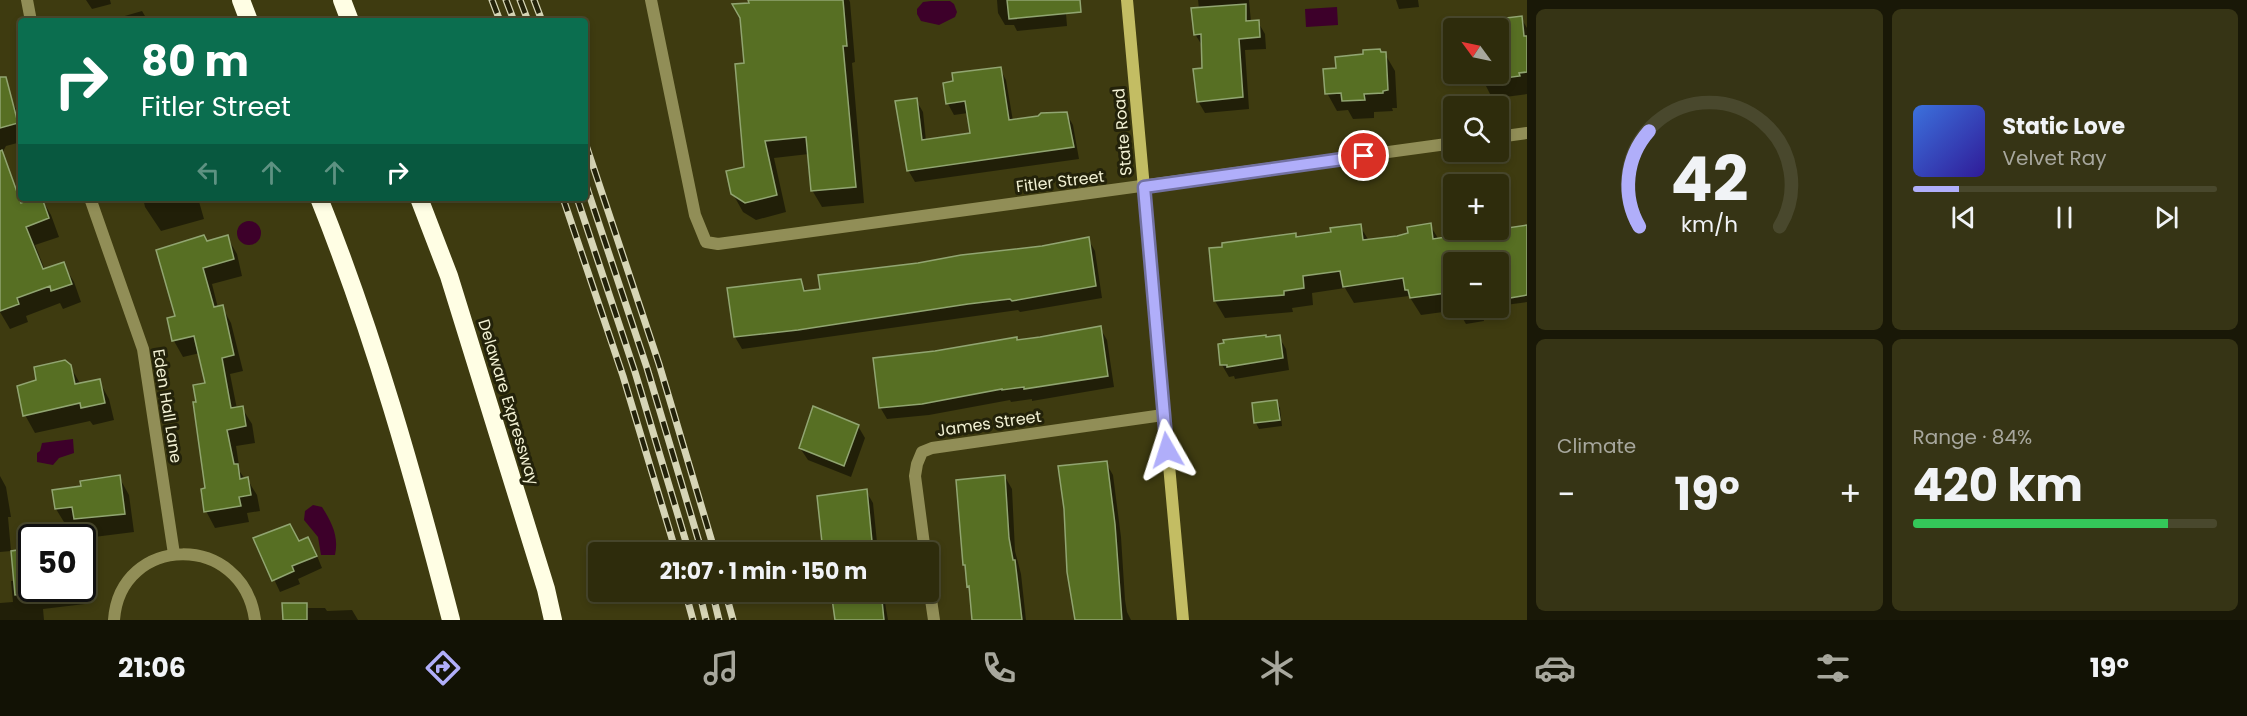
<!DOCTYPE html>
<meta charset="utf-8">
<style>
body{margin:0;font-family:Poppins,sans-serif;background:#363415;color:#f1f3f6;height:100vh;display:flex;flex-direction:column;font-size:22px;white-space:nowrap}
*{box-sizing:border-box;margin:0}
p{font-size:20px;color:#a7a79d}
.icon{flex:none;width:33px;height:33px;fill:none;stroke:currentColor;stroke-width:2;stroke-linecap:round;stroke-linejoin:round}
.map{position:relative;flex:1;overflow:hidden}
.panel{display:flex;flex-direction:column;gap:9px;padding:9px;background:#191807;width:720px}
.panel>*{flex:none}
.top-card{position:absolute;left:18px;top:18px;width:570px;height:183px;border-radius:6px;box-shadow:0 3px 9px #0003,0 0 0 2px #49482d;background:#0b6e4f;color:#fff;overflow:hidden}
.needle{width:39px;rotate:303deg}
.tools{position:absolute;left:1443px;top:18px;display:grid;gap:12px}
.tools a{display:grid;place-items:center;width:66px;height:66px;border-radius:6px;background:#2e2c0c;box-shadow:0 3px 9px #0003,0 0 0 2px #49482d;font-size:30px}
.speed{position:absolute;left:18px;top:524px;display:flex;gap:12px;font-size:30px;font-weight:700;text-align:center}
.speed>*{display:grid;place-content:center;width:78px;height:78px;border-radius:50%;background:#2e2c0c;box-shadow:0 3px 9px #0003,0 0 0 2px #49482d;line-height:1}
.speed .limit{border:3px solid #111;border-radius:9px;background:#fff;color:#111}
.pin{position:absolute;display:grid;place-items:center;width:51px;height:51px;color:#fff;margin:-26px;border:3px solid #fff;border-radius:50%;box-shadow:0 2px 6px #0007}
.me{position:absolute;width:66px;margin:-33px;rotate:354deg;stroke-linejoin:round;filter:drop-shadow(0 0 4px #0008)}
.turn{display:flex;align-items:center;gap:21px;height:126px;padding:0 24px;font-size:27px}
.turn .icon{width:78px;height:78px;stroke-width:2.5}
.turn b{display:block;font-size:42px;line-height:51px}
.lanes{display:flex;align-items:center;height:57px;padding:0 24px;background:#0003;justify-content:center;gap:30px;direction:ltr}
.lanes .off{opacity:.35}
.big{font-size:45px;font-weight:700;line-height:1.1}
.panel .widget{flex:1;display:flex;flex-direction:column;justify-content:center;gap:9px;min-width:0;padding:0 21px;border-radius:9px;background:#363415}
.panel .dial{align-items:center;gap:0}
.dial svg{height:156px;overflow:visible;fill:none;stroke:#49482d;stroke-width:7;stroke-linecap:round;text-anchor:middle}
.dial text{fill:#f1f3f6;stroke:none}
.song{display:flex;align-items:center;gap:18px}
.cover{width:72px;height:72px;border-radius:9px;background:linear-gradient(135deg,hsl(220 70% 55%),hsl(250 70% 35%))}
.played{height:6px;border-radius:3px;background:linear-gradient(90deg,#b0aefa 15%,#49482d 15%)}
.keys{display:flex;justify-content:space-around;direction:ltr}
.heat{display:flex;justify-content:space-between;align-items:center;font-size:33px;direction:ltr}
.charge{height:9px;border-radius:4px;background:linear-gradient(90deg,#34c759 84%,#49482d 0)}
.panel .tiles{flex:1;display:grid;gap:9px;grid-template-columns:repeat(2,1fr)}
.trip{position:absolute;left:588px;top:542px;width:351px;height:60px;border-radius:6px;background:#2e2c0c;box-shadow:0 3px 9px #0003,0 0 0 2px #49482d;font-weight:700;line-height:60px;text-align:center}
.menu{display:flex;height:96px;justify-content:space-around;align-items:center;background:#121205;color:#a7a79d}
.menu .icon{width:42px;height:42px}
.menu .on{color:#b0aefa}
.menu b{font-size:27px;color:#f1f3f6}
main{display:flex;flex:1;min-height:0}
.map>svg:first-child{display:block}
</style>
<main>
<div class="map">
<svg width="1527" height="620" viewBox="0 0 1527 620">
<rect width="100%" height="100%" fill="#3e3b10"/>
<path fill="#3d002a" d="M931 1H950L954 4 957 12 955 17 939 25 921 21 917 14V9L923 2Z
M1337 7 1338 25 1306 27 1305 9Z
M237 233a12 12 0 1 1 24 0a12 12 0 1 1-24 0Z
M73 439 74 453 59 458 53 465 37 462V453L40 451 42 443Z
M313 505 322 507C332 523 339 536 335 555H321L318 537 304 520 305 511Z"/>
<path fill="#0007" d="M86 0H110L111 4 92 9Z
M750 0H849L850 2 855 62 852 63 864 203 822 207 812 190 809 154 774 158 786 212 756 220 743 212 733 194 745 168V64Z
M997 0H1065L1067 26 1017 31 1014 25H1005L998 13Z
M1198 0H1249L1251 22H1258L1265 34 1266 49 1245 50 1249 109 1205 113 1198 101 1204 70 1203 47 1195 34 1199 9Z
M1396 0H1418L1419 7 1399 9Z
M142 11 148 21H111V20Z
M1502 17 1504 20 1521 18 1527 28V94L1498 98 1490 94 1480 74H1498V28H1480L1479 20Z
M1381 54H1385L1395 71 1397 108H1392L1393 111 1374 112V118L1353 119 1348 110 1337 111 1327 93 1337 70Z
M1000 69 1006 80 1013 121 1066 113 1073 125 1079 159 915 182 908 170 916 100 923 112 926 141 971 135 968 113 954 115 948 104Z
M10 98 21 118V142L6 146 0 157V100Z
M11 179 24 203 41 198 51 215 59 237 35 245 45 270 63 264 74 282 81 302 63 309 60 303 26 316 28 322 10 329 0 312V184Z
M143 198H198L204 219 161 231 145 207Z
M1430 225 1439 240 1527 227V302L1498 306V262H1454V308H1490L1482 309 1484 321 1466 324 1458 310 1421 315 1409 296 1354 303 1345 288 1312 293 1313 305 1292 308 1293 312 1225 318 1215 301 1295 235 1297 238 1332 233 1360 226 1369 241 1410 234Z
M227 237 237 254 242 276 212 284 218 308 222 307 231 323 243 371 230 374 237 409 242 408 252 424 255 443 236 446 240 472 245 479H247L257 495 260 511 247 513 249 522 215 528 206 511 207 490 198 403 207 384 200 353 183 357 174 341 169 319 177 317 207 243Z
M1088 239 1095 251 1102 298 1020 312 1018 310 742 349 735 337 800 281 807 292Z
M1100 328 1107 340 1114 387 1032 401V399L1011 402 1010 400 929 415 887 419 880 407 1018 341Z
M1279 337 1286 349 1289 370 1235 379 1234 376 1229 377 1222 365Z
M70 366 81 385 99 381 109 399 114 420 93 425 90 421 35 433 25 415 37 381Z
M1277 402 1280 408 1282 426 1259 429 1256 423 1254 405Z
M858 426 865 438 851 477 808 460 800 448Z
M1106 463 1113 475 1121 537 1125 600 1127 612 1131 620H1076Z
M0 476 6 487 11 517H8L11 551 0 552Z
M119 477 129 495 134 532 86 538 79 525 67 527 56 509 54 491 82 487Z
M1005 477 1012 489 1015 551 1021 574 1026 620H974L971 591 968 586Z
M866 491 873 503 878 552H825Z
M255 539 299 543 315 551 322 568 298 579 300 584 280 592Z
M11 581H15L32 588H82L83 581 85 604 43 609 44 620H0V603L13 602Z
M832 591H883L888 620H836Z
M306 604 308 608H325L327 611 352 610 358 620H284Z"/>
<path fill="#576f23" stroke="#91a571" stroke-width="1.5" d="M748 0H843L847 46H843L856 187 811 191 806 137 765 141 777 195 745 203 731 194 726 171 744 167 735 64 744 63 740 18 732 4 749 3Z
M1007 0H1080L1081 12 1009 19Z
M1246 4V21L1259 20 1260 37 1239 39 1243 97 1197 102 1193 69 1202 68 1201 34 1194 35 1191 8Z
M1522 16 1524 36H1527V72L1519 73 1520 76 1498 79V19Z
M1380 49 1381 52H1386L1388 90 1383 91V93L1364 94 1365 100 1342 101 1341 93 1325 94 1323 69 1336 68 1335 57 1363 54V50Z
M1001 67 1009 120 1038 116 1041 113 1067 112 1074 147 907 171 895 101 917 98 922 140 970 133 965 101 946 104 943 83 953 81 952 73Z
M0 77H6L18 123 0 128Z
M2 150 21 203 34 198H42L49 218 26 227 43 269 64 262 72 284 51 291 50 286 17 298 19 304 0 311V151Z
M1431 223 1433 239 1527 225V295L1498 300V262H1454V292L1410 298 1408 290H1405L1403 278 1343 287 1340 271 1303 276 1304 288 1284 291V295L1214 301 1209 248 1222 247V243L1296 233V237L1331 232 1330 228 1361 224 1363 240 1397 236 1408 233 1407 227Z
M204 235 207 241 228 235 234 259 203 268 214 307 223 305 234 355 222 358 231 408 243 406 246 426 227 430 234 464H238L240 479 248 477 251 495 239 497 241 506 204 512 201 489 205 488 193 402H196L193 385 205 383 194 336 172 341 167 318 175 316 156 250Z
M1089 237 1096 286 1012 301 1010 299 968 304 798 330 734 337 727 288 801 279 804 291 820 289 818 275 918 263 961 255 1042 246Z
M1101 326 1108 376 1024 389V387L1002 390V389L922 404 879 408 873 358 935 351 1017 337V340L1040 337Z
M1266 335V337L1280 335 1283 358 1227 367V365H1220L1218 344 1224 343 1223 340Z
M65 360 71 365 75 384 100 379 105 403 81 408 80 403 23 416 17 386 36 380 34 367Z
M1277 400 1280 420 1254 423 1252 403Z
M813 406 859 425 844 466 799 448Z
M1107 461 1115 524 1122 620H1075L1067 572 1064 509 1058 466Z
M120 475 125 514 74 519 72 507 55 509 52 490 81 486 80 481Z
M1005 475 1009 538 1013 560H1015L1022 620H972L969 586 967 587 965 565H963L956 480Z
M867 489 873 552H823L817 496Z
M290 524 299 541 308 537 317 556 292 566 294 571 272 581 253 538Z
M32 548V593L15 595 11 551Z
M831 591H881L884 620H835Z
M282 603H307V620H283Z"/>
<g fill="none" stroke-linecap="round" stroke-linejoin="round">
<path stroke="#918e57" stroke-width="12" d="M27 0 31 21
M651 0 695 215 706 242 718 244 1454 143
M1498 137 1527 133
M90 198 143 349 174 554
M925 552 915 476 917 464 922 452 932 448 1163 415
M928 579 934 620
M114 620C120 534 243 531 255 620"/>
<path stroke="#c3bd63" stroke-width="12" d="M1127 0 1183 620"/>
<path stroke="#fffee4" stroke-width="18" d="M241 0 249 21
M342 0 350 21
M319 198C374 335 414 477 451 620
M419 198 449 276 546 589 553 620"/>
<defs>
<path id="rail" d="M492 0 500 21
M506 0 514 21
M520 0 528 21
M534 0 542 21
M585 142 659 364 715 552
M585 182 647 368 702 552
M563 198 623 376 676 552
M577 198 635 372 689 552
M685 591 693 620
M699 591 706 620
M712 591 719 620
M725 591 733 620"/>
</defs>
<use href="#rail" stroke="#d6d5b6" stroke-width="7"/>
<use href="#rail" stroke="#23220a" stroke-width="4.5" stroke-dasharray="14" stroke-linecap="butt"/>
</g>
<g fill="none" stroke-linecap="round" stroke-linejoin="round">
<defs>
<path id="route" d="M1167 450 1144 187 1364 156"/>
</defs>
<use href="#route" stroke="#7271a2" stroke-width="15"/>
<use href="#route" stroke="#b0aefa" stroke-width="10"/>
</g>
<g text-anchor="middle" stroke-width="6" stroke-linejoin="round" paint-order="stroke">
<g font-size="16" fill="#f2f1d4" stroke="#23220a">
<text transform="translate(1122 132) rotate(-95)" y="6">State Road</text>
<text transform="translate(1060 181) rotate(-7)" y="6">Fitler Street</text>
<text transform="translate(509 402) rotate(73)" y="6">Delaware Expressway</text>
<text transform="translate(168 406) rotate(81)" y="6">Eden Hall Lane</text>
<text transform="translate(989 423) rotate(-8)" y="6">James Street</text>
</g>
</g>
</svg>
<div class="tools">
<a><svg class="needle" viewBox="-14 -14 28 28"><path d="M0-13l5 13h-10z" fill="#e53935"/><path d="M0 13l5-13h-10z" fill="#a7a79d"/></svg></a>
<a><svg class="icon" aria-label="search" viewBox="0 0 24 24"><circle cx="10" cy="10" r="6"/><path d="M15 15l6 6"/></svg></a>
<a>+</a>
<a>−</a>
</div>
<div class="speed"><div class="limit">50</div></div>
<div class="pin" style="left:1364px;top:156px;background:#d93025"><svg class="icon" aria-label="arrive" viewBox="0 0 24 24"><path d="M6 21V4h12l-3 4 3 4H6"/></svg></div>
<svg class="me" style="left:1167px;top:450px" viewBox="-20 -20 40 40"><path d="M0-17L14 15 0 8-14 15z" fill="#b0aefa" stroke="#fff" stroke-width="4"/></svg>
<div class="trip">21:07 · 1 min · 150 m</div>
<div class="top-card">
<div class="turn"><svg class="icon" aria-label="right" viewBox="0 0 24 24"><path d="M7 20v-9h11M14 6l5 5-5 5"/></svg><div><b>80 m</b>Fitler Street</div></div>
<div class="lanes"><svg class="icon off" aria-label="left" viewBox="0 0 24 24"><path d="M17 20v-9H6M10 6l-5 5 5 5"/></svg><svg class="icon off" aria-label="ahead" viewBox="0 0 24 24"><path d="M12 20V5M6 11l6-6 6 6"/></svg><svg class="icon off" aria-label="ahead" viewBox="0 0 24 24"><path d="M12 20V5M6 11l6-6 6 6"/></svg><svg class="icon" aria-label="right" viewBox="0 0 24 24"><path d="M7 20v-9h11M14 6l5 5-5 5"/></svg></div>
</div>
</div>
<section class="panel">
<div class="tiles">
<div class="widget dial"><svg viewBox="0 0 100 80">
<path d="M14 69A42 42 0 1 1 86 69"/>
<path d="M14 69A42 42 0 0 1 19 20" stroke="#b0aefa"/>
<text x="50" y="56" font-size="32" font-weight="700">42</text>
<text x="50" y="72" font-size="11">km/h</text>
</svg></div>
<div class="widget">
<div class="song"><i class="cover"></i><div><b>Static Love</b><p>Velvet Ray</p></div></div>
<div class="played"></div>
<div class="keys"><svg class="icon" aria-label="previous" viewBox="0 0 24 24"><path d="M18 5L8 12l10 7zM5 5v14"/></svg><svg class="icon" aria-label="pause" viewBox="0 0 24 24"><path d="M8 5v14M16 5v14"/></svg><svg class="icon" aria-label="next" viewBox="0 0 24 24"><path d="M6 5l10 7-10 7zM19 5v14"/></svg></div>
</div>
<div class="widget"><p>Climate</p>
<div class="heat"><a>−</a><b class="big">19°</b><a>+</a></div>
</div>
<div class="widget"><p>Range · 84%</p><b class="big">420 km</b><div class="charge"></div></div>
</div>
</section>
</main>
<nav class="menu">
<b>21:06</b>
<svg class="icon on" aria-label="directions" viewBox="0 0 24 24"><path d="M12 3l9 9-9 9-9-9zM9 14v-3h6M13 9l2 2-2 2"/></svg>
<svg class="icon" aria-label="music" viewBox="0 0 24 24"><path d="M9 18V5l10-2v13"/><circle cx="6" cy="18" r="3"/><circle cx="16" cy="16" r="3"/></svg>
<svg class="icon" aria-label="phone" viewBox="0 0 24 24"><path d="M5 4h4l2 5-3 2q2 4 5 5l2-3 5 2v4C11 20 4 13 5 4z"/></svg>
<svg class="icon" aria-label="climate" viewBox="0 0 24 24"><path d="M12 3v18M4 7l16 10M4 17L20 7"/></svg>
<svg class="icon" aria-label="car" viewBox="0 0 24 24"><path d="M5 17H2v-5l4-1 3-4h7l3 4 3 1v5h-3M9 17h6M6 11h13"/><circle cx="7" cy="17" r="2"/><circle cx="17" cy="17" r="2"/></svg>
<svg class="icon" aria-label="filters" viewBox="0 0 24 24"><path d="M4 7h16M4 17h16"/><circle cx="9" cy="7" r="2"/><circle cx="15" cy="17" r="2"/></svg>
<b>19°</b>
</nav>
